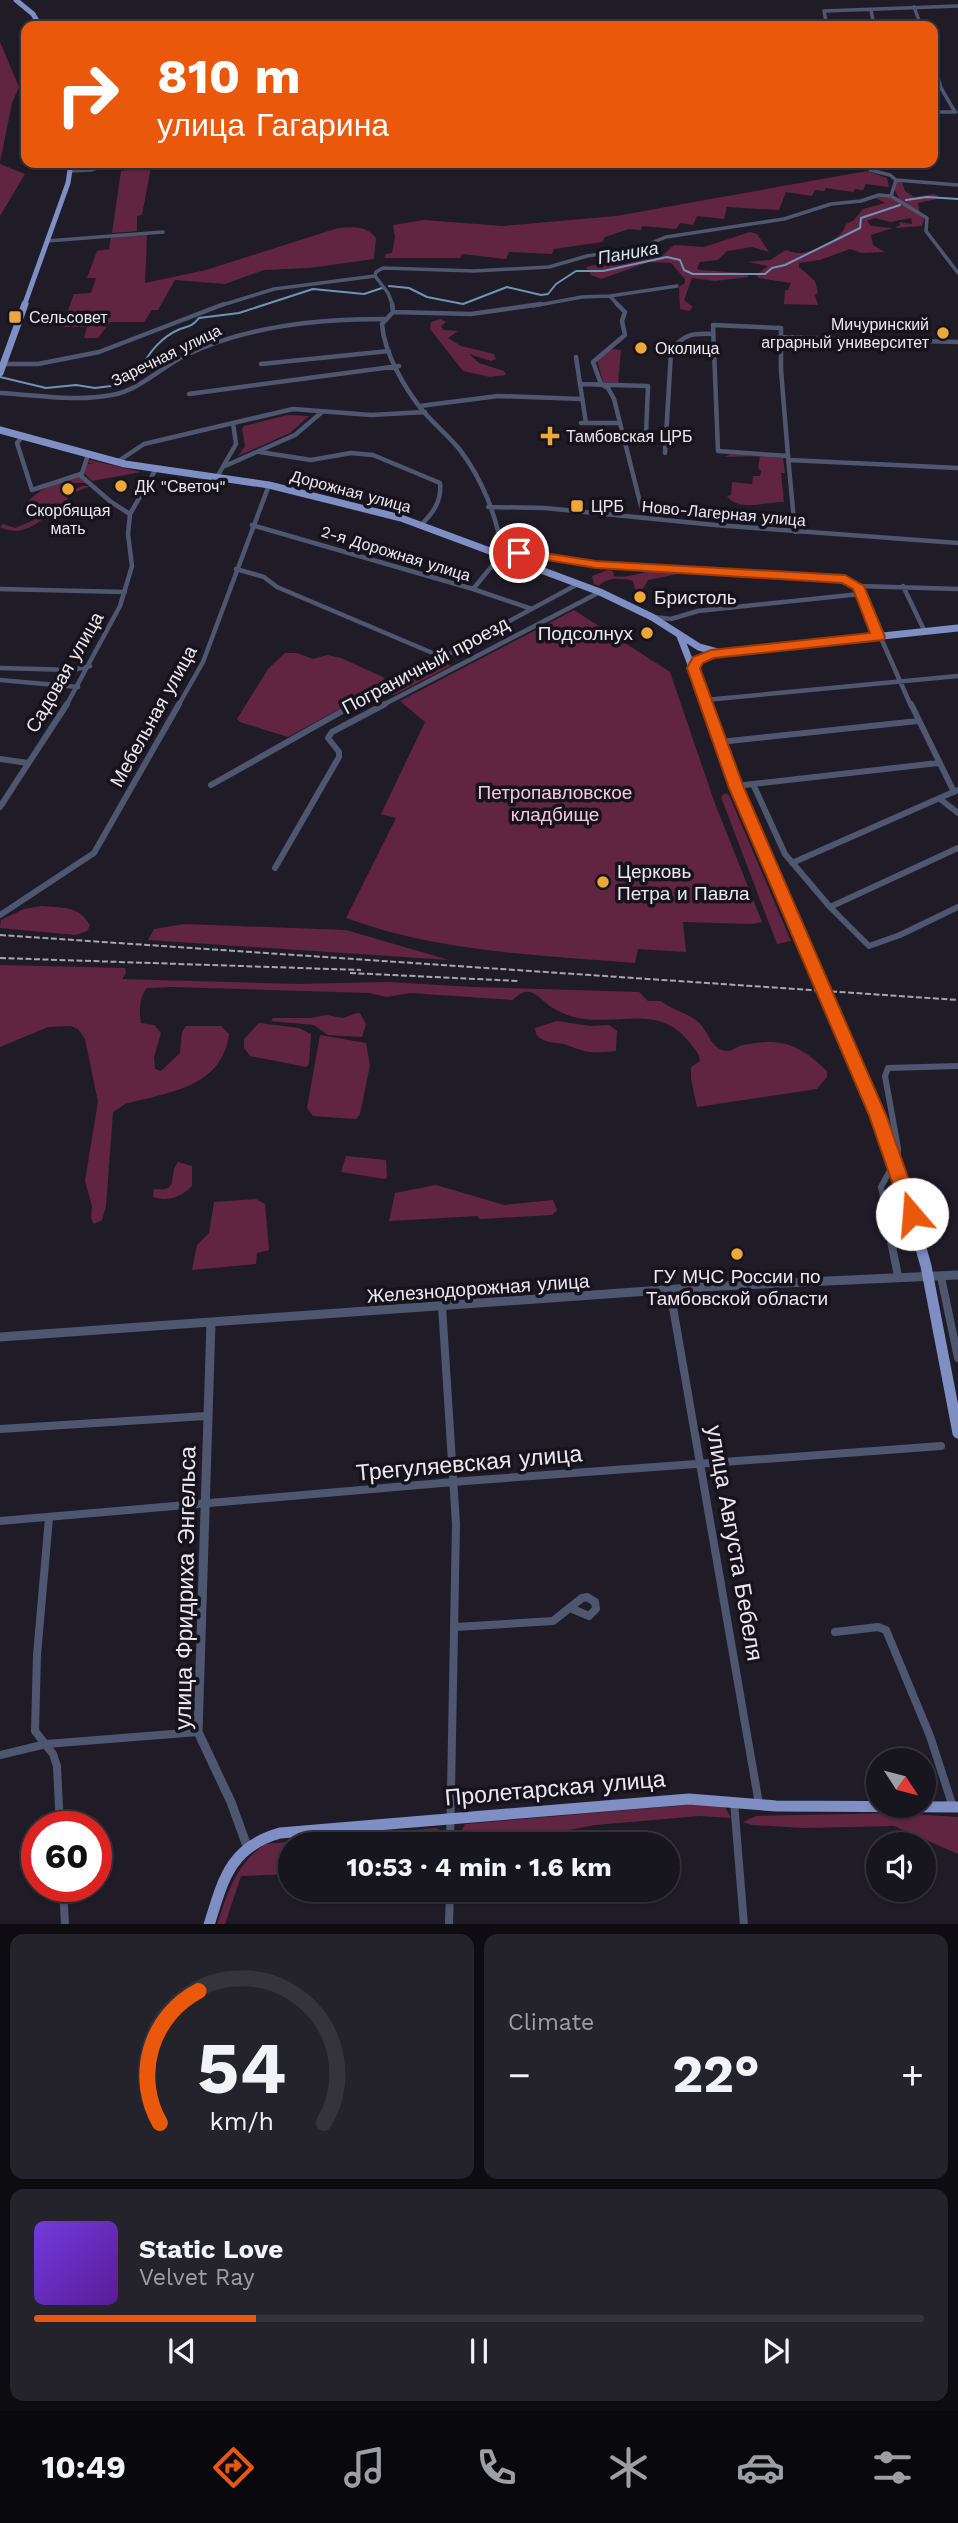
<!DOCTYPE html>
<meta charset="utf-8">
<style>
body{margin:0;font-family:"Work Sans",sans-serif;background:#24222a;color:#f1f3f6;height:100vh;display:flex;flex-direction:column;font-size:26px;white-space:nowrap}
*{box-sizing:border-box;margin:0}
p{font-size:23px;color:#9e9fa4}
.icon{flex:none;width:38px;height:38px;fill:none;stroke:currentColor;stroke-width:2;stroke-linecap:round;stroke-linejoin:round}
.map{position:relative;height:1924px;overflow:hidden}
.side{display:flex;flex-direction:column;gap:10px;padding:10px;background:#0d0c10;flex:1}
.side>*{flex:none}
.banner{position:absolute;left:21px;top:21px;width:917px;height:147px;border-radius:14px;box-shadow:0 2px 5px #0004,0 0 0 2px #36343b;background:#ea580c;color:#fff;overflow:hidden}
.needle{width:46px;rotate:126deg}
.fabs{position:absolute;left:866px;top:1748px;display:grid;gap:14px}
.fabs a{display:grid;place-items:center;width:70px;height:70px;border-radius:50%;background:#17151d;box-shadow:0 2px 5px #0004,0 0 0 2px #36343b;font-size:35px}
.speed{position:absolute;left:21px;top:1811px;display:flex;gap:14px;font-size:35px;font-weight:700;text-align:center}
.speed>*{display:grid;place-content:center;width:91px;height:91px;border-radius:50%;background:#17151d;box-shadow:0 2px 5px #0004,0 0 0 2px #36343b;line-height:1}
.speed .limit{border:10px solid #d22;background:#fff;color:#111}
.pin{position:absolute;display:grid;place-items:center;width:60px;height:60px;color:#fff;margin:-30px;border:4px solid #fff;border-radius:50%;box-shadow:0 2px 7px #0007}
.me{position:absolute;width:77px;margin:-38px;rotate:342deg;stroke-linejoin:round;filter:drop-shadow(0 0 5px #0008)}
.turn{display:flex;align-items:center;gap:24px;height:147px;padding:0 21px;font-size:32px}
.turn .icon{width:91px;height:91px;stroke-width:2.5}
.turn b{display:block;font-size:49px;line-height:60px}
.big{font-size:52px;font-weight:700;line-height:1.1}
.side .card{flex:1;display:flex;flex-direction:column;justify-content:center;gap:10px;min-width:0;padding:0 24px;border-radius:14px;background:#24222a}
.side .dial{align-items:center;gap:0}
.dial svg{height:182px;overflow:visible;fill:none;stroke:#36343b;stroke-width:7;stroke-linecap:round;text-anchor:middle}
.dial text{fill:#f1f3f6;stroke:none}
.song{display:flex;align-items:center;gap:21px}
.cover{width:84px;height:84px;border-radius:10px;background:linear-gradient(135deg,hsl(260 70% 55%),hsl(270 70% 35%))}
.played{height:7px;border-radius:4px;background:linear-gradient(90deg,#ea580c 25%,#36343b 25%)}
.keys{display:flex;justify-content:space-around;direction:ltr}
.heat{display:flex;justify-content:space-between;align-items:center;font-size:38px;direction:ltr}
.side .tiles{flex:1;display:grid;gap:10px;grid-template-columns:1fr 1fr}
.card:last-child{grid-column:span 2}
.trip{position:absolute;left:278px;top:1832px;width:402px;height:70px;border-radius:35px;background:#17151d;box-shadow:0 2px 5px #0004,0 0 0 2px #36343b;font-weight:700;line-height:70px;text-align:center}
.dock{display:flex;height:112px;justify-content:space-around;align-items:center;background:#09080c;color:#9e9fa4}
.dock .icon{width:49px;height:49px}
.dock .on{color:#ea580c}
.dock b{font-size:32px;color:#f1f3f6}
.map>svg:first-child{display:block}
</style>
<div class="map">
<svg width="958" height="1925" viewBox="0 0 958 1925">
<rect width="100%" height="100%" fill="#1f1c27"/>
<path fill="#612542" d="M0 42 19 87 12 103 0 162Z
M0 164 25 174 0 216Z
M151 167 142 215 137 216V231L112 233 121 171Z
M867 171 887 178 889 187 866 184 863 190 855 189 853 192 826 188 824 191 815 190 812 196 786 192 779 210 727 207 724 219 697 216 693 225 680 223 676 229 642 226 641 230 629 229 605 237 602 242 554 249 552 254 509 252 506 259 462 254 460 258H384L386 254 392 253 395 237 393 225 424 220 503 226 616 216Z
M897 182H902L905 191 914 197 934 194 941 198 918 203 920 215 924 219 922 226 894 228 900 225 899 222 912 224 911 218 891 222 875 218 867 221 871 226 892 228 871 235 873 245 885 252 862 253 850 249 820 260 799 263V267L815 281 818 293 815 295 818 305 784 304 785 290H788L791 283 759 278 756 275 768 266 748 262 770 260 786 250C790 251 794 253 798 253 813 254 843 239 846 224L853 221 863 209 885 203 876 198 883 196 899 199 894 188Z
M338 228C352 227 366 225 376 238L374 259 309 268 264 270 225 284 175 280 158 310H152L144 322H110L98 338H84L87 327H62L74 294 91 293 96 278H87L97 251 109 249 111 237 147 235 145 283 206 270Z
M750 232 757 234 769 252 752 247 727 251 718 260 700 262 697 268 699 270 745 273 749 277 715 281 692 278 684 300 693 307 689 311 680 309 679 287 685 283V279L671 263 649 262 601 279 591 275 586 267 598 264 599 257C602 258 604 262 607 264 617 270 649 255 662 256L674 245 704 247Z
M441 319 446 322 441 326 443 330 458 331 448 338 461 346 494 354 496 359 491 361 469 354 479 363 504 371 506 375 490 377 463 371 430 329 431 322Z
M611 349 621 350 618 383 603 382 597 360Z
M287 415 309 416 290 433 238 456 245 446 242 429 244 426Z
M731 454 783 458 785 473H781L784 502C767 501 740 513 727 496L731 495 732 482 752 484 753 476H760L761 471 758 468 760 456 724 457Z
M90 460 141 472 92 481 84 473 87 464H94L87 462Z
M79 476 86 483H71L61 487V490L69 493 82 486H90L67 496 68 500C47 513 27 541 0 527L3 524 15 528 34 520 32 517 35 512 25 506C38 487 58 483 79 476Z
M608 570 613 571 614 576C633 581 658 561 678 574L648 580 642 591 635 589 633 581C621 578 607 577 599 586L594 584 592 576Z
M574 610 670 672 714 801 762 922 752 924 683 922 686 952 638 949 635 963C538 955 438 952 346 918L396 818 381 814 425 722 400 701Z
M285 653H297L313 659 327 655 341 658 383 677 387 683 288 737 240 722 237 719 268 669Z
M440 660 451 666 394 695 382 692Z
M725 793 729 795 791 941 777 944 721 797Z
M41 906C61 908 80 905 90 926L87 931 76 935 0 928 1 920 24 909Z
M185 924 346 930 449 960 148 940 154 929Z
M0 965 125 968 126 973 122 979 296 984 388 982 473 987 639 992 648 1001H661C674 1012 690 1012 702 1026 709 1035 713 1051 728 1051 732 1051 738 1046 743 1045 782 1037 800 1045 827 1071V1077L817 1089 697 1107 691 1079V1067L700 1061C699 1052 695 1050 690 1043 660 1003 619 1026 579 1018 571 1017 561 1013 553 1008 539 1000 531 981 513 1000L410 993 387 997 369 993 173 987 147 988C139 997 139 1012 141 1023L154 1025 161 1033 154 1057 155 1069 161 1071 180 1053 182 1032 186 1026H221L229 1034C222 1088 169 1092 125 1104L113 1112 106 1206 102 1220 94 1224 91 1218 92 1206 85 1181 98 1102 85 1039 78 1029 71 1026 48 1027 0 1047Z
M357 1013H360L366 1024 362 1037 328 1035 314 1025 271 1021 273 1018H311L327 1015 343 1018Z
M557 1021 590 1026 609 1025 617 1031 616 1051C592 1053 589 1054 567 1045 555 1041 545 1045 536 1034L535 1028Z
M259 1023 299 1028 311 1034 309 1064 306 1067 250 1056 244 1048V1039Z
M320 1035 366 1043 370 1065 360 1114 356 1119 313 1116 307 1108Z
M346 1156 386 1160 387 1177 385 1179 341 1172Z
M178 1162 192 1166V1186C181 1197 168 1202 153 1197L154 1189C181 1192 167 1176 178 1162Z
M436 1185 504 1205 553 1200 557 1210 552 1215 480 1219 477 1216 389 1221 395 1193Z
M256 1199 265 1204 269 1250 257 1253 256 1264 192 1270 197 1245 209 1233 214 1202Z
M699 1804 725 1807 731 1818 700 1816 595 1825 496 1844H455L465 1824Z
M897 1813 958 1817V1854L894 1826 803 1828 752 1825 743 1822 756 1816Z
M435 1828 441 1830 445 1844H290V1874L241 1876 225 1924 217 1925C227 1893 237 1862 266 1844Z"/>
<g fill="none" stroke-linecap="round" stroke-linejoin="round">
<path stroke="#6c95b7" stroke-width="2" d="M906 200 927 197 958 199
M389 286 409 288 427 297 463 304 507 287 541 295 548 294 556 284 576 271H603L667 257 680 260 684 270 693 274H765L772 268 785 265 860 228 861 218 900 205
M0 377 46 388 76 385 95 388 111 386 142 369C147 353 163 336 180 329 189 326 193 326 199 318L239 313 313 289 364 294 382 288"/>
<path stroke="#4f5770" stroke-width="3.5" d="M914 7 921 26
M871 10 874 26
M827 26 824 11 958 6
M933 60 941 88 955 112
M933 112H956
M868 163 870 170 890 175 896 180
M71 171 91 170 113 163
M891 196 896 180 958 185
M47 241 163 232
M375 276 376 272 383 268 474 271 549 267 587 256 639 248 666 237 784 219 831 204 861 201 879 195 891 196 927 218 926 231 958 273
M375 276 388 293 393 306
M610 296 677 286
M219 306 274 289 375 276
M533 306 582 297 610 296 619 306"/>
<path stroke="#4f5770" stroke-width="4.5" d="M392 304 393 312 382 324C384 353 405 389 423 411 435 425 449 436 460 450 482 479 498 518 502 554L473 589
M617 304 625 312 622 321 625 335 593 362 601 384 608 388 614 399 644 518
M393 312 471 314 541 304
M713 325 781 328V370L788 456 718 451Z
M779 337 958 342
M576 357 580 384 648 386 646 434
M3 364H38L99 352 224 304
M261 364 389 351
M580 384 586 423
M0 393C37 395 75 402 112 395 140 390 161 367 186 355 247 326 317 319 384 319
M189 394 399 366
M420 406 498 396 582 399
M581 423H619
M22 437 17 443 32 490 81 474
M260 452 311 460 351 453 373 455 440 483C442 501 433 513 421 525
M665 453 671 352C682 334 693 333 713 334
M88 455 81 476 111 502 130 514
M788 456 795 532
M789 460 958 468
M117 462 144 444 233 423
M225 466 295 435 322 412
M217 477 236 444 233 423 293 409 371 415 425 412
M488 507 545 508 715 525 958 543
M252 525 473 589 532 609
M519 553 596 565 845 579 858 586 958 589
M236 569 264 577 277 587 442 657
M858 586 911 706
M903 586 925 632
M0 589 125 592
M654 617 671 619 698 611 860 594
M0 668 73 670 90 666
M0 680 78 687
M705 700 958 676
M66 706 120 606 132 566 128 534 130 514 156 469
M178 706 203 662 269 485
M352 706 578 584
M381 706 600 592"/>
<path stroke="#4f5770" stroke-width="6" d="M911 704 954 792
M720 742 918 721
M0 759 28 763
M753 784 938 763
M211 785 355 704
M736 786 753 784 785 854 830 907 869 946 900 935 958 907
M940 799 958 813
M0 807 67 704
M792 863 958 790
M275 868 339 757V752L328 738 332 732 385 704
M830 907 958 848
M0 915 94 853 179 704
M890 1233 881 1187 898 1156V1148L885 1076 888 1068 958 1066"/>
<path stroke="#4f5770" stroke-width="8" d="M889 1231 898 1276
M941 1277 958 1358
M670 1290 759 1804
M442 1306 456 1524 450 1844
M0 1429 206 1416
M49 1518 37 1655 35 1731 53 1754 57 1766 60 1827
M0 1521 465 1481 941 1446
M456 1627 553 1621 582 1598 587 1597 595 1602 596 1609 589 1616 570 1608
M835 1632 878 1627 886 1630 930 1736 953 1807
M0 1755 46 1744 198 1732
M734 1802 744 1925
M63 1886 65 1925
M449 1925 450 1890"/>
<path stroke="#4f5770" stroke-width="9" d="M211 1322 198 1732 231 1802 247 1846
M0 1337 719 1286 958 1275"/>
<path stroke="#7f8fc3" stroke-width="5" d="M16 0 33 14 40 26
M24 306 68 183 71 163"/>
<path stroke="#7f8fc3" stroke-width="7" d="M0 373 25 304
M0 430 125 464 269 485 401 518 600 592 652 617 699 647 721 653 958 628
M680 636 707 706
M693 668 702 657 717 653"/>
<path stroke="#7f8fc3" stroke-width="9" d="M706 704 772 874 847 1042 897 1169 916 1233"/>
<path stroke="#7f8fc3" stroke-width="11" d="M916 1231 926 1266 958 1433
M209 1925C223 1880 230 1847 280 1833L689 1799 776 1806 958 1807"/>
<path stroke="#a9a6af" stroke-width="2" stroke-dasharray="6 2.5" stroke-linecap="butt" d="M0 935 958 1000
M0 958 361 970
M350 973 518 981"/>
</g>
<path fill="#ea580c" stroke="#983908" stroke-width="2" d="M519 549 596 561 845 575 864 586 885 637 883 640 714 658 703 663 700 668 744 788 886 1115 921 1214 918 1219 912 1222 906 1219 903 1214 869 1115 729 788 687 668 693 657 711 650 870 633 853 589 842 583 596 568 515 555V550Z"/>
<g fill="#eca93a" stroke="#16131d" stroke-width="2.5">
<rect x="8" y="310" width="14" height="14" rx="3.5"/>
<circle cx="943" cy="333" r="7"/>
<circle cx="641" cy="348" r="7"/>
<path d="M546.5 425.5h7v7h7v7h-7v7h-7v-7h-7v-7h7z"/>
<circle cx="121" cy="486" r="7"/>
<circle cx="68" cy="489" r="7"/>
<rect x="570" y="499" width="14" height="14" rx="3.5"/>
<circle cx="640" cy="597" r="7"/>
<circle cx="647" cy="633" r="7"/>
<circle cx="603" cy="882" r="7"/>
<circle cx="737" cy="1254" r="7"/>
</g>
<g text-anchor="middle" stroke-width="7" stroke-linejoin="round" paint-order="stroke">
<g font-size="16" fill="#ebe9f0" stroke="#16131d" text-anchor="start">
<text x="29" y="323">Сельсовет</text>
<text x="929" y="330" text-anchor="end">Мичуринский<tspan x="929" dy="18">аграрный университет</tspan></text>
<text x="655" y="354">Околица</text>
<text x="566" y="442">Тамбовская ЦРБ</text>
<text x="135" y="492">ДК "Светоч"</text>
<text x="591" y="512">ЦРБ</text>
<text x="68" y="516" text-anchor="middle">Скорбящая<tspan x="68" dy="18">мать</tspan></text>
</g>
<g font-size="16" fill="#ebe9f0" stroke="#16131d">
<text transform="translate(166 355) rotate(-26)" y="6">Заречная улица</text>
<text transform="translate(351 491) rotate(15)" y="6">Дорожная улица</text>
<text transform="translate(724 513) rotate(5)" y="6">Ново-Лагерная улица</text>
<text transform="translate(396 553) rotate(17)" y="6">2-я Дорожная улица</text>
</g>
<g font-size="18" font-style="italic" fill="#d5e5f2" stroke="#16131d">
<text transform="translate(628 253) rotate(-10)" y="6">Паника</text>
</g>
<g font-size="19" fill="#ebe9f0" stroke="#16131d" text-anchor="start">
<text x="654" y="604">Бристоль</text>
<text x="633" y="640" text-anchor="end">Подсолнух</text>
<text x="617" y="878">Церковь<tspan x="617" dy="22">Петра и Павла</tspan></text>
<text x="737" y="1283" text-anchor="middle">ГУ МЧС России по<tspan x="737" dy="22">Тамбовской области</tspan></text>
</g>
<g font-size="19" fill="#ebe9f0" stroke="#16131d">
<text transform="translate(425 665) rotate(-28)" y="7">Пограничный проезд</text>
<text transform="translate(64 672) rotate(-60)" y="7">Садовая улица</text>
<text transform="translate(153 716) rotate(-61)" y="7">Мебельная улица</text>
<text transform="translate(478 1288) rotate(-4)" y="7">Железнодорожная улица</text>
</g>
<g font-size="19" fill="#f3cada" stroke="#16131d">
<text x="555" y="799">Петропавловское<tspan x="555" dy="22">кладбище</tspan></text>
</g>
<g font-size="23" fill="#ebe9f0" stroke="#16131d">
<text transform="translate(469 1463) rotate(-5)" y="8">Трегуляевская улица</text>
<text transform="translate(735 1543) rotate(80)" y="8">улица Августа Бебеля</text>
<text transform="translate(185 1588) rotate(-89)" y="8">улица Фридриха Энгельса</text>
<text transform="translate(555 1788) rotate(-5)" y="8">Пролетарская улица</text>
</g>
</g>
</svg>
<div class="fabs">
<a><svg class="needle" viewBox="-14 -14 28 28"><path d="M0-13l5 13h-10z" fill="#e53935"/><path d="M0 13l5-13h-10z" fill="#9e9fa4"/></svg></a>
<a><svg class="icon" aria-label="sound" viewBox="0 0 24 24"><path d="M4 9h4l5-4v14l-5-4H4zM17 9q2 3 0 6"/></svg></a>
</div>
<div class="speed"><div class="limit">60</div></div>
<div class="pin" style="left:519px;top:553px;background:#d93025"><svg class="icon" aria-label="arrive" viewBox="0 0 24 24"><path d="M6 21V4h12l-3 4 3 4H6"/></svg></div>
<svg class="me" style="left:912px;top:1214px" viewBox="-20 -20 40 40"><circle r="19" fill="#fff"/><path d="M0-13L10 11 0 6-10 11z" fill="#ea580c"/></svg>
<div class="trip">10:53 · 4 min · 1.6 km</div>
<div class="banner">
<div class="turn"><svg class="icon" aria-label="right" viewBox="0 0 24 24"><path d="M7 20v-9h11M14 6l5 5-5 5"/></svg><div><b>810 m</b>улица Гагарина</div></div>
</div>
</div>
<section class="side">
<div class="tiles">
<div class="card dial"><svg viewBox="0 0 100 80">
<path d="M14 69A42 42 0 1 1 86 69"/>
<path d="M14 69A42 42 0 0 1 31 11" stroke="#ea580c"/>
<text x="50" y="56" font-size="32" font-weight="700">54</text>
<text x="50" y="72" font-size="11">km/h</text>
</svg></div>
<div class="card"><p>Climate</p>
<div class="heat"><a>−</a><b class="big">22°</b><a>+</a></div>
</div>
<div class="card">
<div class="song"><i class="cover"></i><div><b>Static Love</b><p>Velvet Ray</p></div></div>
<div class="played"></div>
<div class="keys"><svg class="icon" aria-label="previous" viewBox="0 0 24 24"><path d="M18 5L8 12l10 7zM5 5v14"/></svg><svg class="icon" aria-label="pause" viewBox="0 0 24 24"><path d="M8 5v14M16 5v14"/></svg><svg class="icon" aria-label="next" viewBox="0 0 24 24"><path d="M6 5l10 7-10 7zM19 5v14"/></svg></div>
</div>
</div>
</section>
<nav class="dock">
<b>10:49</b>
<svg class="icon on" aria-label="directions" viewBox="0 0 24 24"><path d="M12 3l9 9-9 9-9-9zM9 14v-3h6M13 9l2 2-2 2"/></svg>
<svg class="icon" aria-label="music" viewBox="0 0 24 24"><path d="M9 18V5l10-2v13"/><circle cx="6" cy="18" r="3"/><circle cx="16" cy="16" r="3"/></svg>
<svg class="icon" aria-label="phone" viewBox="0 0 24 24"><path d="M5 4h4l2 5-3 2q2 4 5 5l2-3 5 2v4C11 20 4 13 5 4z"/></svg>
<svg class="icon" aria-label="climate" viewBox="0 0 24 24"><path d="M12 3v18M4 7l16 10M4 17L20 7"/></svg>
<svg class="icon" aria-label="car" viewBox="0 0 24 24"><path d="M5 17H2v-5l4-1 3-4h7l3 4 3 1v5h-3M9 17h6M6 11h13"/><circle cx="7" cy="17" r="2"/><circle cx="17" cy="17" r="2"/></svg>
<svg class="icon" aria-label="filters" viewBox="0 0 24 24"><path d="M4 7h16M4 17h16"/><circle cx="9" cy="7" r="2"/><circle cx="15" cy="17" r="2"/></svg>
</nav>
